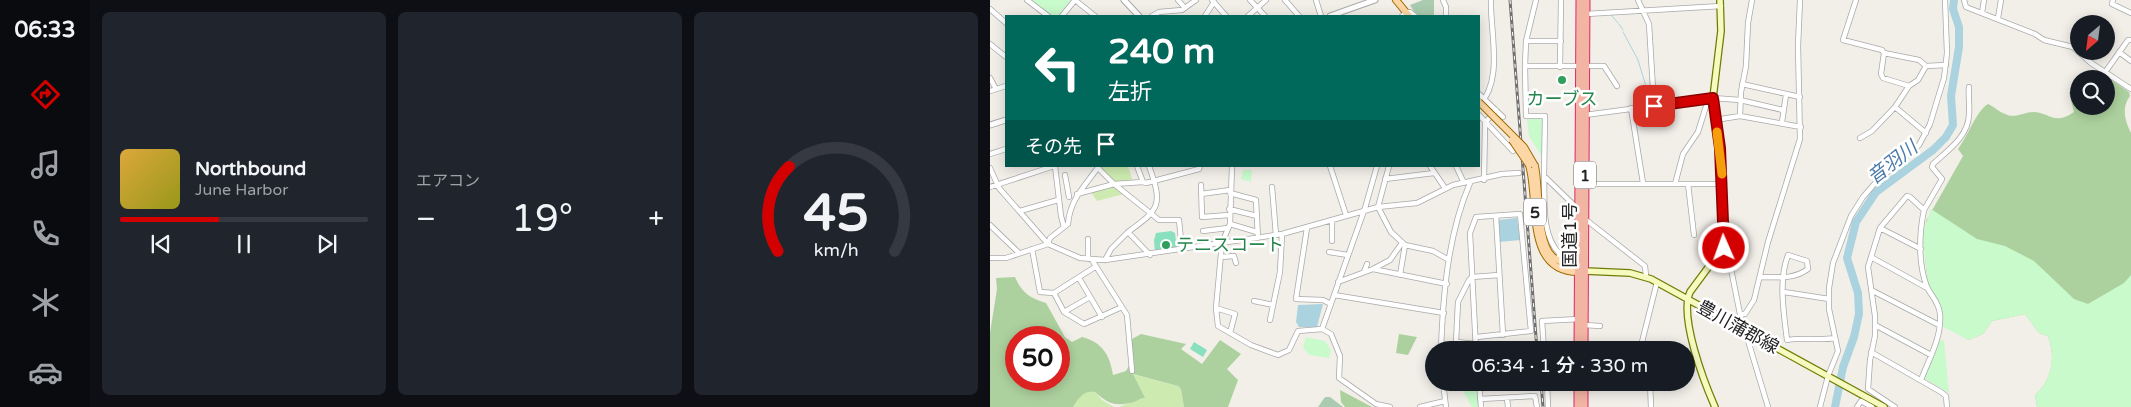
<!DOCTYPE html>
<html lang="ja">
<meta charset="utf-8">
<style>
body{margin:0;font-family:"Varela Round","Noto Sans JP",sans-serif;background:#20242c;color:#f1f3f6;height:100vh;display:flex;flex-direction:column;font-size:19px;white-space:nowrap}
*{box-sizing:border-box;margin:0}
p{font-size:16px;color:#9ea1a6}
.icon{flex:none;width:28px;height:28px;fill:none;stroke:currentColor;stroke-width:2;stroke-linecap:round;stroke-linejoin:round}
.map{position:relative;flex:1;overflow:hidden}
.side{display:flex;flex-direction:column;gap:12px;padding:12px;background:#0d0f14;width:900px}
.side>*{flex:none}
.top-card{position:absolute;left:15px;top:15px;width:475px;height:152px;border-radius:0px;box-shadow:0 2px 12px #0003;background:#00695c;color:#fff;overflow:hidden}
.needle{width:32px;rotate:208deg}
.controls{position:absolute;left:1080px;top:15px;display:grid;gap:10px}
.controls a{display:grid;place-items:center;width:45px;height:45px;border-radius:50%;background:#171b24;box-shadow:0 2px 12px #0003;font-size:25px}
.speed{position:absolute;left:15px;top:326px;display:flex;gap:10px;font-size:25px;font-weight:700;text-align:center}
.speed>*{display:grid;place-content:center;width:65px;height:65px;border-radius:50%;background:#171b24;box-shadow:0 2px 12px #0003;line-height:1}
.speed .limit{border:8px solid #d22;background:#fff;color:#111}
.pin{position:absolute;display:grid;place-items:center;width:42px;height:42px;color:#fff;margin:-21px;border-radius:10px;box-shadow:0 2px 8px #0006}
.me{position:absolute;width:55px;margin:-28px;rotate:358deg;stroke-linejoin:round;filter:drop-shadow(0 0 4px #0008)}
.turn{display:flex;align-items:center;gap:18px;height:105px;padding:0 20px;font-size:22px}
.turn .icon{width:65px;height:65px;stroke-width:2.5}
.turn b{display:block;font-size:35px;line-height:42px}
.then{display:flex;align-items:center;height:48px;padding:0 20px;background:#0003;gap:10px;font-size:19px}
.big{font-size:38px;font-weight:600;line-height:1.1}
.side .card{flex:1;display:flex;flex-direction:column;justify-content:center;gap:8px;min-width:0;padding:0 18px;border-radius:8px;background:#20242c}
.side .dial{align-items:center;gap:0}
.dial svg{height:130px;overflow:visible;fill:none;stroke:#363941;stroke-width:7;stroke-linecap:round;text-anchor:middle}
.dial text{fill:#f1f3f6;stroke:none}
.song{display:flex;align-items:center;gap:15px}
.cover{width:60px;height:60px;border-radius:8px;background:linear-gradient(135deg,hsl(40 70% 55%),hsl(60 70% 35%))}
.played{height:5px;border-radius:2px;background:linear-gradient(90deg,#d40000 40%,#363941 40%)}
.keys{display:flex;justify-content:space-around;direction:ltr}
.heat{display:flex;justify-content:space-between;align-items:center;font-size:28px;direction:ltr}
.side .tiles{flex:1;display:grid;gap:12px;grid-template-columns:repeat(3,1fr)}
.trip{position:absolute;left:435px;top:341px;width:270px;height:50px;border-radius:25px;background:#171b24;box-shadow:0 2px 12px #0003;font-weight:600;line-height:50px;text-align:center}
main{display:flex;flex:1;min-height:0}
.tab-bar{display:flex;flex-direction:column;width:90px;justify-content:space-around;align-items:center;background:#090b0e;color:#9ea1a6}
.tab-bar .icon{width:35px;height:35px}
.tab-bar .current{color:#d40000}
.tab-bar b{font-size:22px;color:#f1f3f6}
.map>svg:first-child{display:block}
</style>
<main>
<nav class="tab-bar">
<b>06:33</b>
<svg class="icon current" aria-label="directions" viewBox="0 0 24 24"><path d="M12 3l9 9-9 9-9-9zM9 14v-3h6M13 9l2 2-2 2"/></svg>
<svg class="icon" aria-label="music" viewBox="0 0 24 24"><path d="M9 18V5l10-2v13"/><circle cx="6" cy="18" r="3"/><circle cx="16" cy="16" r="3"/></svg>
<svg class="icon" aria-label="phone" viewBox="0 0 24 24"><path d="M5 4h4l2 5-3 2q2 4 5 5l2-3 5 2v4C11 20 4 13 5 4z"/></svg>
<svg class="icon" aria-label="climate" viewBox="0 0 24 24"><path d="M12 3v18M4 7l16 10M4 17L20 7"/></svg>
<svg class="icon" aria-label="car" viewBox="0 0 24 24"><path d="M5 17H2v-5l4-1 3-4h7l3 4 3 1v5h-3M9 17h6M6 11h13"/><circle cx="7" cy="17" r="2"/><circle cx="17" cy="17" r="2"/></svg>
</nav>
<section class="side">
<div class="tiles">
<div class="card">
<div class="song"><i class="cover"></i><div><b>Northbound</b><p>June Harbor</p></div></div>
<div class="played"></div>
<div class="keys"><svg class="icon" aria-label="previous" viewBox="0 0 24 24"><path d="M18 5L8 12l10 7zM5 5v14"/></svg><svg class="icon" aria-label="pause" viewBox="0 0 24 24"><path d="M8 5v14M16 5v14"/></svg><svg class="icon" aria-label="next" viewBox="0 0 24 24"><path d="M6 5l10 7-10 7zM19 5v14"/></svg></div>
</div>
<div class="card"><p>エアコン</p>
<div class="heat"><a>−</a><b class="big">19°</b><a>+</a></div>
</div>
<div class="card dial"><svg viewBox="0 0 100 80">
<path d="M14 69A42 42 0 1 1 86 69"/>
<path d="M14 69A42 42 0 0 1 21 17" stroke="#d40000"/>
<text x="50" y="56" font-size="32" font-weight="700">45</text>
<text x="50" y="72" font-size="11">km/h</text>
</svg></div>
</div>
</section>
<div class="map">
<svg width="1141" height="407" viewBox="0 0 1141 407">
<rect width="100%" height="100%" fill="#f2efe9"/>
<path fill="#cdebb0" d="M111 166H138L143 182 125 183 110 168Z
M125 185 134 194 107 201 100 191Z
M142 374 188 386 191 389 194 407H129L151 398Z
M99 391 105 392 112 400 124 407H83L91 395Z"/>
<path fill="#add19e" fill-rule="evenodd" d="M1107 70 1139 92 1140 96C1131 108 1135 121 1141 133V347L1047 407 1045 395C1062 380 1066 358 1058 336L1049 333 1035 314 1002 321 993 334 978 340 952 317 949 301 941 291 938 282 935 259 936 221 973 156 968 149C978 136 986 111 998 104 1005 107 1009 112 1015 114 1025 119 1034 112 1043 112 1059 112 1064 126 1084 112L1079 92 1085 91 1088 77 1097 71ZM1089 79H1116V106H1089Z
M25 277C32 293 40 298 56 303L75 337 82 342 92 337C112 342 120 355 123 375L136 371 140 364 142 339 151 334 196 344 191 349 212 364 230 340 251 354 237 369 248 380 238 407H194L191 389 188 386 143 374 155 398C150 398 149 400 144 402 124 407 119 404 105 392 93 390 89 398 83 407H0V333L7 289 6 278ZM26 338H69V380H26Z
M409 334 427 337 418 355 406 353Z
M350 390 382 407H355L351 402Z"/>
<path fill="#aacbaf" d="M433 0H444V16H427L420 5Z
M335 397H340L353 407H328Z"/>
<path fill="#c8facc" d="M36 0H81L68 16H56Z
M537 119H552V157L539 136Z
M253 170H262L261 182 251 179Z
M941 209 987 239 1015 246 1044 261 1084 299 1098 304 1134 283 1141 275V407H1047L1045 395C1062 380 1066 358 1058 336L1049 333 1035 314 1002 321 993 334 978 340 952 326 949 301 941 291 938 282 932 235Z
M316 337 335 341 341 350 339 358 319 355 313 347Z
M950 340 954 341 959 393 934 378Z
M469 383H487L488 407H482Z"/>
<path fill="#88e0be" d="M181 231 185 233 187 249 165 252 164 240 166 233Z
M204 342 217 350 213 357 200 349Z"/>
<path fill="#aad3df" d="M527 218 530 240 509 242 508 220Z
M333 304 327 327H309L306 322 308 305Z"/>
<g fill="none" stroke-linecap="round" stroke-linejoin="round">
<path stroke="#aad3df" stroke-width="1" d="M621 15 628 23
M629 24 633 30
M633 32 648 60 661 103
M662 109V112"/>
<path stroke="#aad3df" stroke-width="8" d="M845 407 853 367 864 337 869 314 868 293 857 258 866 222 886 192 943 150 956 137 963 125 961 96 969 47V27L963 9 964 0"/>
<defs>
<path id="minor" d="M37 0 58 16
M85 0 105 16
M188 0 195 8
M222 0 236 16
M260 0 275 16
M295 0 309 16
M326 0 331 16
M453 0 456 7V16
M546 0 536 41 535 66H614L627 86
M648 0 659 24 664 105
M866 0 853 40 892 50 894 53 891 74 893 78 919 86 905 107 936 133
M974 0 976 7 1045 34 1054 40 1083 47 1101 63 1141 89
M1123 0 1122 4 1141 13
M0 9 16 23
M417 12H420L425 16
M992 13 994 0
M596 14 731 6
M72 16 85 0
M162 16 169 12 192 10 206 0
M215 16 224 2
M258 16 276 0
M412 16 413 15
M1008 18 1011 0
M536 41H571
M0 44 16 57
M1129 52 1141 61
M894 53 929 60 936 66
M535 66 536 116H555L554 176 588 209
M570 67 571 0
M1116 71 1138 40H1141
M0 78 6 89
M752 84 810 97
M919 86 928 80 936 66 956 65
M0 91 16 86
M489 94 513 117
M489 106C514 79 500 34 501 0
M641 108 653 183
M489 115 523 151
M595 115 723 98 750 100 793 110
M750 116 751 92 756 66 758 23 762 0
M725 120 750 116 811 127
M792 122 796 95
M870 138 882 131 905 107
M0 154 16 149
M65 166 71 216 74 227
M147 166 153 182 156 183 209 169 210 166
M159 166C173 205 170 209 138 232L160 255
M242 166 240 224 232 243 226 308 228 326 261 345 288 355 299 350 308 331 332 329 341 334 350 356 349 378 386 404 400 407
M340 166 356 215
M399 166 388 207 401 232 415 245
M440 166 455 188
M466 166 474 183
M0 168 9 188 58 244 90 258 115 260 292 234 388 207 427 203 463 185 512 174 529 173
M108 168 124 184 169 220H189L192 250
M75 175 79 197
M554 176C555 201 551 234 569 253V261
M395 179 444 173
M494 180 495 123 506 110
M595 184H732
M685 184 693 154 708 132 717 103H720L723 98
M698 184 704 235
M211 185 212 217 239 215
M0 187 64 166
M282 187 286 235
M240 193 266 200 268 238
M87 194 124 184 153 182
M211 194 240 190
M239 209 267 216
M934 210 952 179 942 167 943 164C958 150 978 137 979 115 980 106 978 96 979 87
M30 211 68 200
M506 216 513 335
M595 219 655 266 656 276
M240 224 267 232
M0 225 29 253
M317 228 306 299 333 300 341 304
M890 228 931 249
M213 231 238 228
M342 241V220
M736 244 750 314 778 407
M42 249 50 292 64 293 74 312 94 324 132 307
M339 252 358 255
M231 257 244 256 246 263
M881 257 937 288
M0 258H16L58 244 60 238 78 224C80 199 95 186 109 166
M98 259V239
M102 260 137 315 142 371
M115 260 121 249 138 232
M383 269 400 260 412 243
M374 272 377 264
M410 275 415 245 443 251 459 260
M770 277C787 277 803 280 818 269L817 261 798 255C788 281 794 314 797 340 814 337 829 341 845 338
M89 278 112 317
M348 282 383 269 457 284
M881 290 949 325
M794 292 839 299
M64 293 105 267
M344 295 454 313
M264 301 283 305
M226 308 245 314 240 333
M74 312 100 297
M750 314H755L764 300 778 242 810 139 808 46 810 0
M280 320 290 272 292 234
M594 325 610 326
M885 325 941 355
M332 329 375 208 387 166
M486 344 466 342 468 302 479 280 482 277 509 275
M451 350C453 294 458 234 480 183
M486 350 480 233 486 217 530 214 541 331 487 337
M554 350 552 321 589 319
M650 350 667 282
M881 352 951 392 956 396 957 407
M453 382 456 407
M489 382 491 407
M557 382 558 407
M660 382 661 407
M517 398 518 407
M490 399 545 396 547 407
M430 407 455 401
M830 407 838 376 848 351 839 309V288L843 263 861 216 873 197 887 181 929 145 940 124 954 78 957 53 955 0
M867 407 871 401 882 407
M905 407 878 389 880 360 885 336V316L878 267 890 228 917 196 920 197 934 210C929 234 928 264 937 287 941 296 949 302 950 314 952 337 939 359 931 380"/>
<path id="tertiary" d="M134 0 149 16
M340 16 385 0
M0 125 16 120"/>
<path id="secondary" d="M595 271 640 273 661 279 894 407
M725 407C714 382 689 317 700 292L737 242 733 222 730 148 723 98 731 31 730 0"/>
<path id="primary" d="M406 0 419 16
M539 165C550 201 533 274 591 272
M545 166C550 189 546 243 563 257 572 264 582 264 592 269"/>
<path id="trunk" d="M588 350 590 0
M594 350 596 0
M588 407V382
M594 407V382"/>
</defs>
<use href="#minor" stroke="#a9a9a9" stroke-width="6"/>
<use href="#tertiary" stroke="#a9a9a9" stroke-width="7"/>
<use href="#secondary" stroke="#707d05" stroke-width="8"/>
<use href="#primary" stroke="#a06b00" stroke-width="8"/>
<use href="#trunk" stroke="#dc2a67" stroke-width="9"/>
<use href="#minor" stroke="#fff" stroke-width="4.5"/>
<use href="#tertiary" stroke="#fff" stroke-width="5"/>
<use href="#secondary" stroke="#f7fabf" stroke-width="5.5"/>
<use href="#primary" stroke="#fcd6a4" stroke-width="6"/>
<use href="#trunk" stroke="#f2b4a3" stroke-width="7"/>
<defs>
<path id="rail" d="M520 0 547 350
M551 382 553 407"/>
</defs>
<use href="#rail" stroke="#707070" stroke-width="3"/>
<use href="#rail" stroke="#fff" stroke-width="1" stroke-dasharray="4" stroke-linecap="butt"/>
<defs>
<path id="primary-bridge" d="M489 102 534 147 545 166
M522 140 539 165"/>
</defs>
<use href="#primary-bridge" stroke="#a06b00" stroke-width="8" stroke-linecap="butt"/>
<use href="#primary-bridge" stroke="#fcd6a4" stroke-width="6"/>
</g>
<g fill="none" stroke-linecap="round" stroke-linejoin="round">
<defs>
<path id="route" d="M664 106 723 98 730 148 733 222 737 242 734 248"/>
</defs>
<use href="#route" stroke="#8a0000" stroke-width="12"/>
<use href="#route" stroke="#d40000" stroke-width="9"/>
<path stroke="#f59e0b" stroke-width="9" d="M727 132 732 174"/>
</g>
<g fill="#2e9e5b" stroke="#fff" stroke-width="2">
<circle cx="572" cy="80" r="5"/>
<circle cx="176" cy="245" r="5"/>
</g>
<g text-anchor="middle" stroke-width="5" stroke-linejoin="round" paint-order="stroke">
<g fill="#fff" stroke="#646464" stroke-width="1">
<rect x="584" y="161.5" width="22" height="27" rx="4"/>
<rect x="534" y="198.5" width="22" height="27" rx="4"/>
</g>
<g font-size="16" font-weight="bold" fill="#222">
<text x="595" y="181">1</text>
<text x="545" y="218">5</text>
</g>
<g font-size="18" fill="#27864d" stroke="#fff">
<text x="572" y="105">カーブス</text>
<text x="186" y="251" text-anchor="start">テニスコート</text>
</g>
<g font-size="18" fill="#222" stroke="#fff">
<text transform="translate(580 235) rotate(-90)" y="6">国道1号</text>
<text transform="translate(748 327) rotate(29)" y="6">豊川蒲郡線</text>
</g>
<g font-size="19" font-style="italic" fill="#4a7aab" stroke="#fff">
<text transform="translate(902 162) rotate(-38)" y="7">音羽川</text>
</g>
</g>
</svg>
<div class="controls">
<a><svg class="needle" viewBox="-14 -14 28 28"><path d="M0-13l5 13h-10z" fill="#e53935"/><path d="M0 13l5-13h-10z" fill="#9ea1a6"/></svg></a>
<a><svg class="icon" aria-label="search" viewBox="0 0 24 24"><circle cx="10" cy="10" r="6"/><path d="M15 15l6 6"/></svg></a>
</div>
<div class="speed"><div class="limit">50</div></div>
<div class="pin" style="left:664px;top:106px;background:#d93025"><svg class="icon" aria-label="arrive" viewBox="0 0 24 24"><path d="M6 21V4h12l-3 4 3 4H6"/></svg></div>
<svg class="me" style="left:734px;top:248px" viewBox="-20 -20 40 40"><circle r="17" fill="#d40000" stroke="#fff" stroke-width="3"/><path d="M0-11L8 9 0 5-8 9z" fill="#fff"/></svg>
<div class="trip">06:34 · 1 分 · 330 m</div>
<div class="top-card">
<div class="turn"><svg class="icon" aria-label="left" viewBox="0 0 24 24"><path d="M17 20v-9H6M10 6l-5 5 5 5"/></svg><div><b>240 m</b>左折</div></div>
<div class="then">その先<svg class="icon" aria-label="arrive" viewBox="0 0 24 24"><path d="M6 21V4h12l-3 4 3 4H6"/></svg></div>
</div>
</div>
</main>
